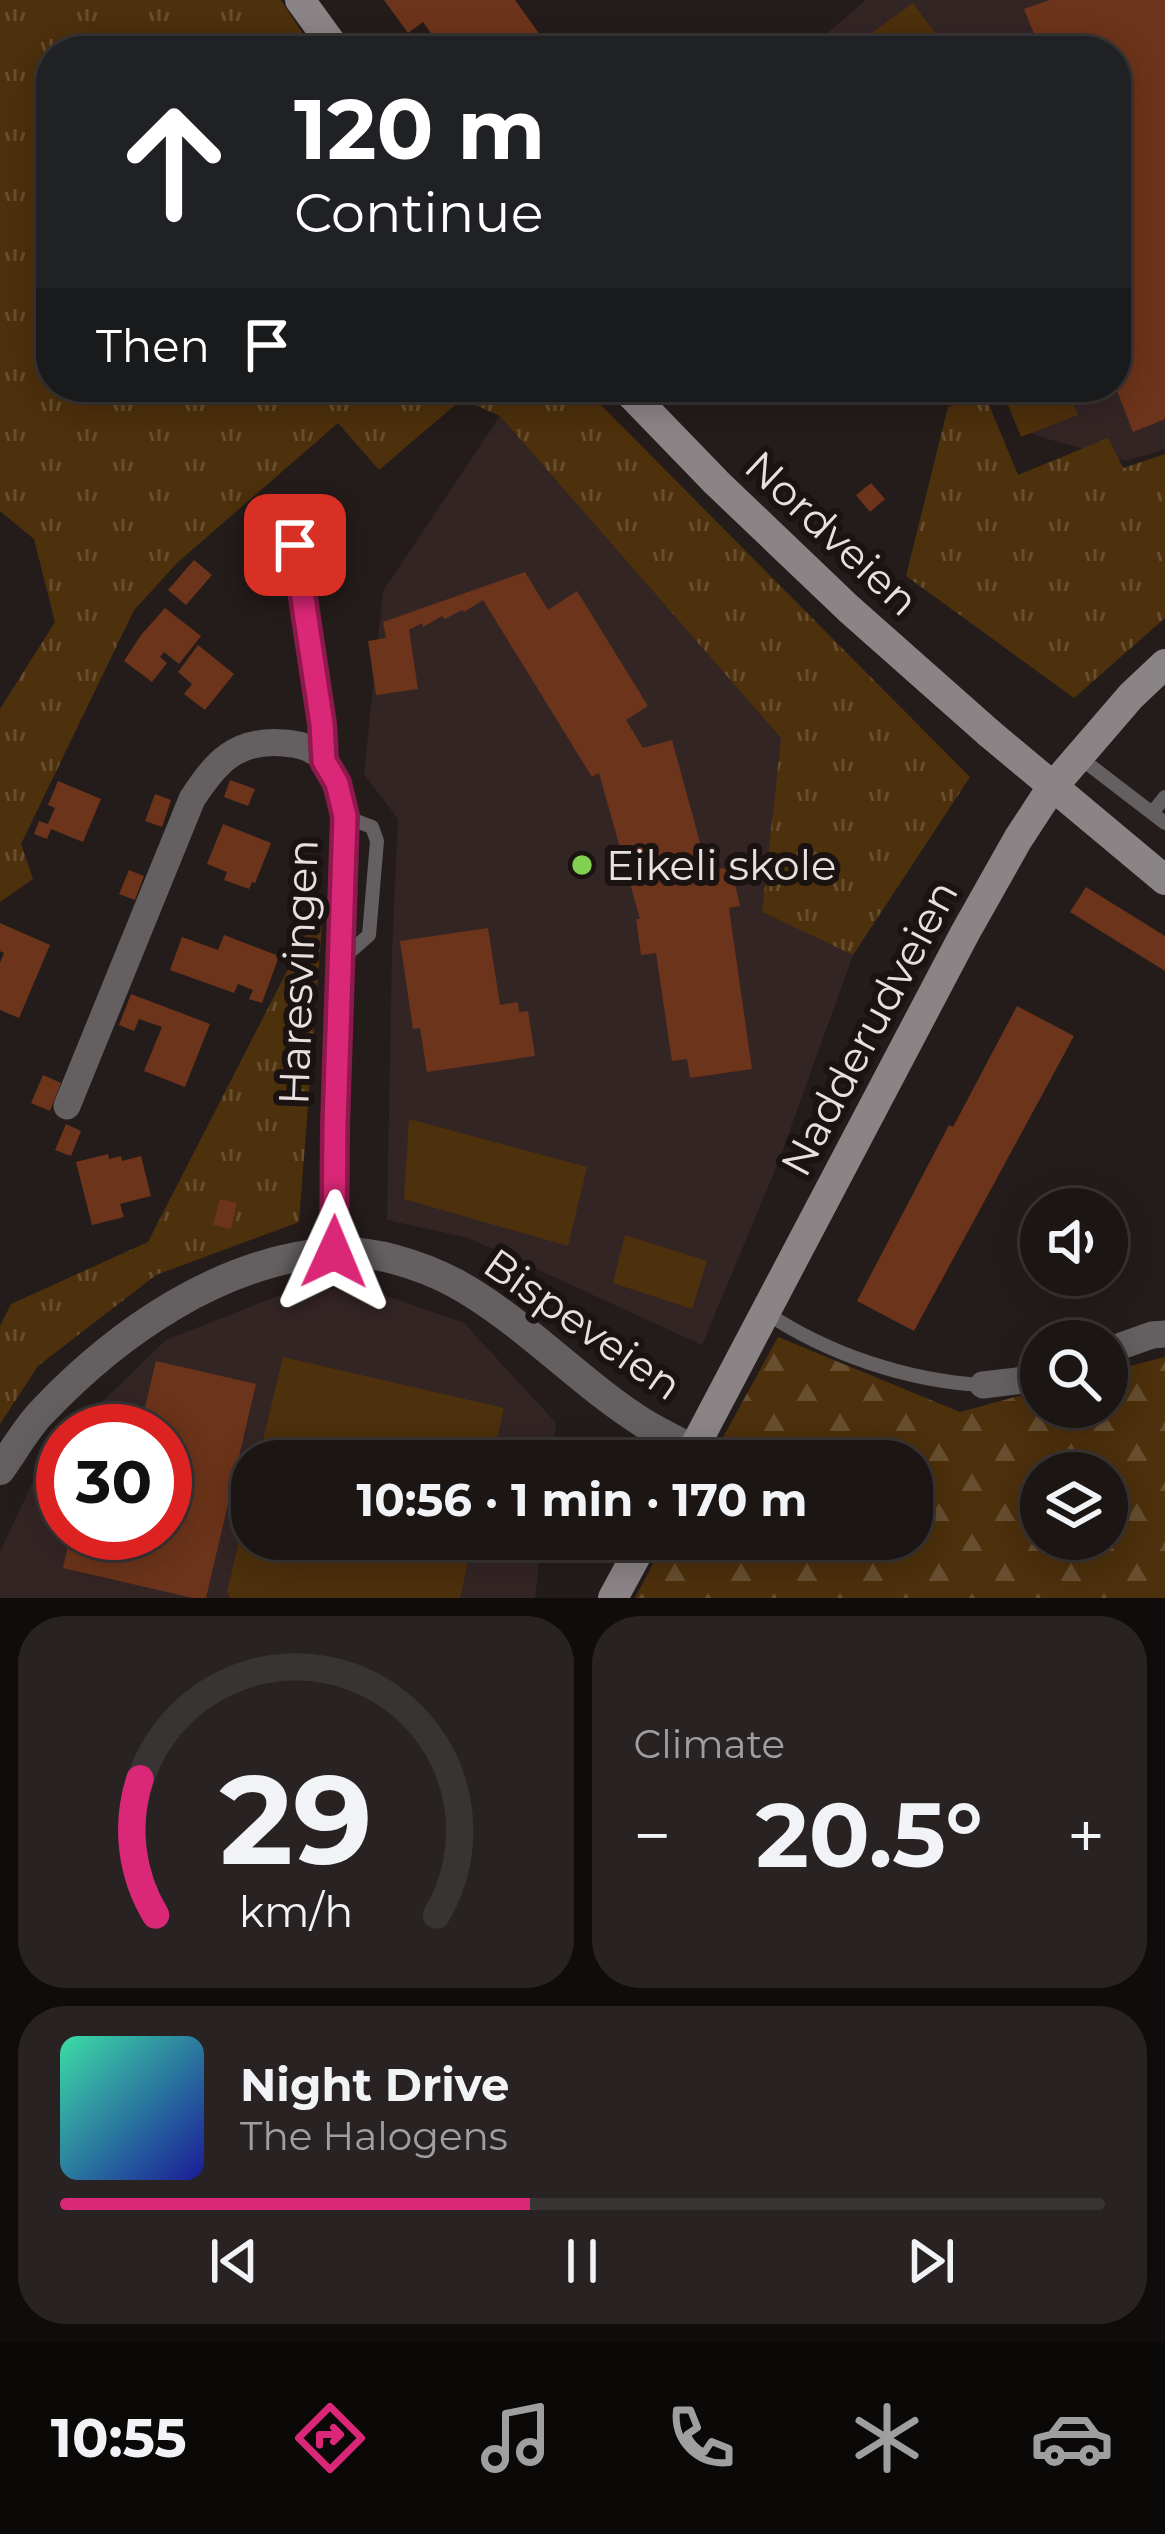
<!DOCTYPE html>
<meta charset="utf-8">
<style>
body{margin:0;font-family:Montserrat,sans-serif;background:#282222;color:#f1f3f6;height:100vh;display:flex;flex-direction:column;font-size:45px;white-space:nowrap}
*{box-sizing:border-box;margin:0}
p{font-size:39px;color:#a09fa0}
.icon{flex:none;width:66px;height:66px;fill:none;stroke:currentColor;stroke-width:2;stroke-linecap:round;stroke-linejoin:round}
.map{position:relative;height:1598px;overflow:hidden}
.panel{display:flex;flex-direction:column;gap:18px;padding:18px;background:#0f0c0b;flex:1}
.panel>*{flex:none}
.guide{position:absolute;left:36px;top:36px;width:1095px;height:366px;border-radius:48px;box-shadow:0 6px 30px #0003,0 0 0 3px #393434;background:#202124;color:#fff;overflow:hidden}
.buttons{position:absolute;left:1020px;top:1188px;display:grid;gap:24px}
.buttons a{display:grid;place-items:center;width:108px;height:108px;border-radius:50%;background:#1b1514;box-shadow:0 6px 30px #0003,0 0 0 3px #393434;font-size:60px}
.speed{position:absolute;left:36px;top:1404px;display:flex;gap:24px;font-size:60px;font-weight:700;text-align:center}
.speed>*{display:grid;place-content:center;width:156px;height:156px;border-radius:50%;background:#1b1514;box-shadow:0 6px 30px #0003,0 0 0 3px #393434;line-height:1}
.speed .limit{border:18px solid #d22;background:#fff;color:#111}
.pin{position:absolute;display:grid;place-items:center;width:102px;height:102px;color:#fff;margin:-51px;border-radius:24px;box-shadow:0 6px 18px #0006}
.me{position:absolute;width:132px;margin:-66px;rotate:1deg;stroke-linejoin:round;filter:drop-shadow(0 0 9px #0008)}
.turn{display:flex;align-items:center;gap:42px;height:252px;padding:0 60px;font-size:54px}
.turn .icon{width:156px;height:156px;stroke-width:2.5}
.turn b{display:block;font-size:84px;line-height:102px}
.then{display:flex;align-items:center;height:114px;padding:0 60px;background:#0003;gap:24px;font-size:45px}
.big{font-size:90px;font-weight:700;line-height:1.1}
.panel .card{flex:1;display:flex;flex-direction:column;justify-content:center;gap:18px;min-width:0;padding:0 42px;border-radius:48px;background:#282222}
.panel .dial{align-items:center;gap:0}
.dial svg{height:312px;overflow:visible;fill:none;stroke:#393434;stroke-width:7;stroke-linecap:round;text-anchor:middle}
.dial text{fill:#f1f3f6;stroke:none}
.song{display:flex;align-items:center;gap:36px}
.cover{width:144px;height:144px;border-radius:18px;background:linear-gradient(135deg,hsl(160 70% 55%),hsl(240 70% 35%))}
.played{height:12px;border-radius:6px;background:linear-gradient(90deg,#db2777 45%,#393434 45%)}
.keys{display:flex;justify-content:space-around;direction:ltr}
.heat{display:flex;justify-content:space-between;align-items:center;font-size:66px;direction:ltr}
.panel .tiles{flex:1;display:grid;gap:18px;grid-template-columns:1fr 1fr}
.card:last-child{grid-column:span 2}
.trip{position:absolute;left:231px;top:1440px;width:702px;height:120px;border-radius:48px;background:#1b1514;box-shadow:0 6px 30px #0003,0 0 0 3px #393434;font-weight:700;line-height:120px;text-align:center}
.menu{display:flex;height:192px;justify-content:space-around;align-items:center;background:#0b0808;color:#a09fa0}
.menu .icon{width:84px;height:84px}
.menu .current{color:#db2777}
.menu b{font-size:54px;color:#f1f3f6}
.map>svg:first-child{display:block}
</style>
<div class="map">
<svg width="1165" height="1598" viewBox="0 0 1165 1598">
<defs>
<pattern id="grass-tufts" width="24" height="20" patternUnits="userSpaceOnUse" patternTransform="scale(3)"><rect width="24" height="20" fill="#4d300c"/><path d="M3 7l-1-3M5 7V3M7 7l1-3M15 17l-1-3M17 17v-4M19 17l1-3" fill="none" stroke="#674e2f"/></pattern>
<pattern id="forest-firs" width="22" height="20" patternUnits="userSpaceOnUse" patternTransform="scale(3)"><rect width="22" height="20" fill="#4d300c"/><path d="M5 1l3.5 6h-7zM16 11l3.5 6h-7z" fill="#674e2f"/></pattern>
</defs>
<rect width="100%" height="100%" fill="#241c1b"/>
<path fill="#342525" d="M866 0H1165V449L1126 461 1034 435 998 387H1116V51H806Z
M500 416 781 738 762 912 853 955 778 1163 702 1345 469 1238 387 1220 392 952 398 819 364 774 383 591Z
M358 1286 464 1323 556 1423 551 1461H252V1539H542L535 1598H0V1552L45 1456 63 1439V1533H165V1431H72L166 1340 295 1289Z"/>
<path fill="url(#grass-tufts)" d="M0 0H281L314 51H51V387H583L970 777 853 955 762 912 781 738 500 416 462 399 379 470 338 423 178 562 134 610 21 844 33 879 0 902V709L55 622 34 539 0 511Z
M984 393 1018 475 1108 438 1123 468 1165 454V618L1074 698 906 576 948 407Z
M324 899 299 1222 156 1275 38 1366 0 1424V1326L11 1304 148 1242Z"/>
<path fill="url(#forest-firs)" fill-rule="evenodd" d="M778 1337 960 1412 1041 1390V1407H1107V1372L1165 1357V1598H635L666 1539H912V1461H710ZM1041 1473H1107V1539H1041Z"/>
<path fill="#4d300c" d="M913 3 948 51H847Z
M1001 387H1066L1078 415 1021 437Z
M409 1119 587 1167 568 1246 404 1199Z
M625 1235 707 1261 692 1309 613 1283Z
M283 1357 504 1408 492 1461H258Z
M252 1487V1539H473L460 1598H230L227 1592Z"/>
<path fill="#6c341a" d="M384 0H515L548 46 542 51H444L423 22 408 33Z
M1049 0H1165V419L1133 432 1116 388V51H1041L1024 9Z
M871 483 885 499 870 512 856 495Z
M194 560 212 575 186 605 168 590Z
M525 572 548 610 577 591 648 706 626 720 643 748 672 740 708 872 731 866 740 906 729 908 752 1069 690 1078 687 1059 672 1061 656 953 641 955 636 919H640L599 773 592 777 483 600 464 612 462 610 445 619 442 616 423 627 422 623 409 630 418 689 376 695 368 641 386 638 383 622Z
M165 608 201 636 179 664 164 652 160 657 167 663 152 682 124 661 141 635Z
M198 645 234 674 205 710 184 694 192 684 178 672Z
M230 780 255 789 248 806 224 797Z
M58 781 101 799 83 842 51 829 47 839 34 834 39 821 48 824 55 808 48 805Z
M155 794 171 800 162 827 145 821Z
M223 824 271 843 255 883 252 882 249 889 224 880 227 872 207 864Z
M129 870 144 876 135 900 119 894Z
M1086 887 1165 936V971L1070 912Z
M0 923 50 945 19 1018 0 1010V963L4 953 0 951Z
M488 928 500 1005 518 1002 519 1012 528 1011 535 1056 427 1072 420 1028 413 1029 400 941Z
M224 935 279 956 262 1003 249 999 253 990 238 984 234 993 170 970 182 937 218 950Z
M131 994 210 1024 185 1087 144 1071 162 1027 139 1019 134 1031 119 1025Z
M1017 1006 1074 1036 914 1331 857 1301 949 1125 953 1127Z
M43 1075 61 1083 50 1111 31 1103Z
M66 1124 81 1131 71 1156 55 1150Z
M108 1154 109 1159 121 1156 122 1161 141 1156 151 1196 120 1204 124 1217 92 1225 76 1162Z
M220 1199 237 1203 231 1229 213 1225Z
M156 1361 256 1384 206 1598H193L63 1568 71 1533H165V1431H95L98 1419 140 1428Z"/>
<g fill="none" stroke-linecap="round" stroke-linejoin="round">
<path stroke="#645f60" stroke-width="14" d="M295 545 322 724 324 756
M1079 757 1165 823
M1152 813 1165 797
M344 957 369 935 377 841 372 827 346 817
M765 1312C828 1354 907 1381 983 1385"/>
<path stroke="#645f60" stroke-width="27" d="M67 1106 192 799C216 762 236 739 284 743 296 744 310 746 319 755 335 772 340 795 345 816L335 1125 334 1252
M1107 1351 1152 1335 1165 1334
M983 1385 1041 1378"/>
<path stroke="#645f60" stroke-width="30" d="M0 1470C14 1451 26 1428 43 1411 118 1332 220 1261 332 1252 371 1249 421 1265 455 1283 524 1321 578 1382 645 1424 660 1433 677 1441 693 1450"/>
<path stroke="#8b8486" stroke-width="30" d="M300 0 337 51
M624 387 717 483 849 609 989 733
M687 1461 965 933 1018 839 1050 790 1131 696 1165 664
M613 1598 645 1539"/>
<path stroke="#8b8486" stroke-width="30" d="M989 733 1165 880"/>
</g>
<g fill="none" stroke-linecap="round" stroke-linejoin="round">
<defs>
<path id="route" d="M295 545 322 724 324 761 337 783 345 816 335 1125 334 1252"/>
</defs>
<use href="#route" stroke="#8e194d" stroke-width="30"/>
<use href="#route" stroke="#db2777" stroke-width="21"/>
</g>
<circle fill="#81d051" stroke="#1a1312" stroke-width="4.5" cx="582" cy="865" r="12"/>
<g text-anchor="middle" stroke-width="12" stroke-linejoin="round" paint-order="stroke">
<g font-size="42" fill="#e6e0e0" stroke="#1a1312">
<text transform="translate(832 533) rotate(43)" y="15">Nordveien</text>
<text transform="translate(298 972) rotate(-88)" y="15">Haresvingen</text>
<text transform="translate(869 1028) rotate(-62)" y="15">Nadderudveien</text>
<text transform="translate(583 1324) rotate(35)" y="15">Bispeveien</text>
</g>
<g font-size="42" fill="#e6e0e0" stroke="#1a1312" text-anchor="start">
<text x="606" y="880">Eikeli skole</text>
</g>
</g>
</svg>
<div class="buttons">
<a><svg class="icon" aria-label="sound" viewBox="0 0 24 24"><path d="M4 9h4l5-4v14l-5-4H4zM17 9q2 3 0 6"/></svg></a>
<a><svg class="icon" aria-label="search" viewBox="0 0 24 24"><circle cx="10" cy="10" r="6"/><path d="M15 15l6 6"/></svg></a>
<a><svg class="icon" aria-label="layers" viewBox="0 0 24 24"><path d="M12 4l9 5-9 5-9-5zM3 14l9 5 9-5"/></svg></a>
</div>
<div class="speed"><div class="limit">30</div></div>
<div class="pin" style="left:295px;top:545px;background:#d93025"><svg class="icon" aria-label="arrive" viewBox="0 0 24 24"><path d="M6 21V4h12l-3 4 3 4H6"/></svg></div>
<svg class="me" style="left:334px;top:1252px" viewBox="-20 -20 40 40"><path d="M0-17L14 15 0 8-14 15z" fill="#db2777" stroke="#fff" stroke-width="4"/></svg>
<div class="trip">10:56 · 1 min · 170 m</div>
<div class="guide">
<div class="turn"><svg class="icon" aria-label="ahead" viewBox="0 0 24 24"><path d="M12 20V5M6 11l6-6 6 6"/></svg><div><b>120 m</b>Continue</div></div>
<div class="then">Then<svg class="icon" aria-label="arrive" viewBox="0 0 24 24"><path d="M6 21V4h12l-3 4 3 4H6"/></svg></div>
</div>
</div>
<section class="panel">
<div class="tiles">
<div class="card dial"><svg viewBox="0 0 100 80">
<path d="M14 69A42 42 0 1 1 86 69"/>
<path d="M14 69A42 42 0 0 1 10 34" stroke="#db2777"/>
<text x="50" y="56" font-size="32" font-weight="700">29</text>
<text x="50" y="72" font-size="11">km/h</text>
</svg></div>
<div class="card"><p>Climate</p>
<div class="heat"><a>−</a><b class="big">20.5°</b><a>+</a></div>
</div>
<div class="card">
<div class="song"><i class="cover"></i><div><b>Night Drive</b><p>The Halogens</p></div></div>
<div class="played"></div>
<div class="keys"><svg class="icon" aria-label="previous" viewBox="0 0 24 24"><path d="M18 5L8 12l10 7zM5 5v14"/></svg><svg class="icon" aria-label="pause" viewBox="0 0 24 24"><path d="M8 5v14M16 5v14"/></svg><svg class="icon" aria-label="next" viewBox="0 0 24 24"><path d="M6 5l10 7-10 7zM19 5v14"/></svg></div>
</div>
</div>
</section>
<nav class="menu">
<b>10:55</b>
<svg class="icon current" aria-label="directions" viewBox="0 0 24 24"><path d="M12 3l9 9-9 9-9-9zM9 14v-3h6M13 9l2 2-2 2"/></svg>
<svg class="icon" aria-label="music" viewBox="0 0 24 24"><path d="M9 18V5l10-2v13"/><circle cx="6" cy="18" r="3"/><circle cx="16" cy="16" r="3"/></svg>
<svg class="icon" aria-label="phone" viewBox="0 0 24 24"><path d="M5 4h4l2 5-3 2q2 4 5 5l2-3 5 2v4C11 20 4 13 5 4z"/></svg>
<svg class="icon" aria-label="climate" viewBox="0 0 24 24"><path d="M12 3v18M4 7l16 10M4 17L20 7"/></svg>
<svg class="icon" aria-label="car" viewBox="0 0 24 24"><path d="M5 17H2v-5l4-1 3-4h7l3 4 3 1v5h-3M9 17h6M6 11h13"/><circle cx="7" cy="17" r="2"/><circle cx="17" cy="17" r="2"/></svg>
</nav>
